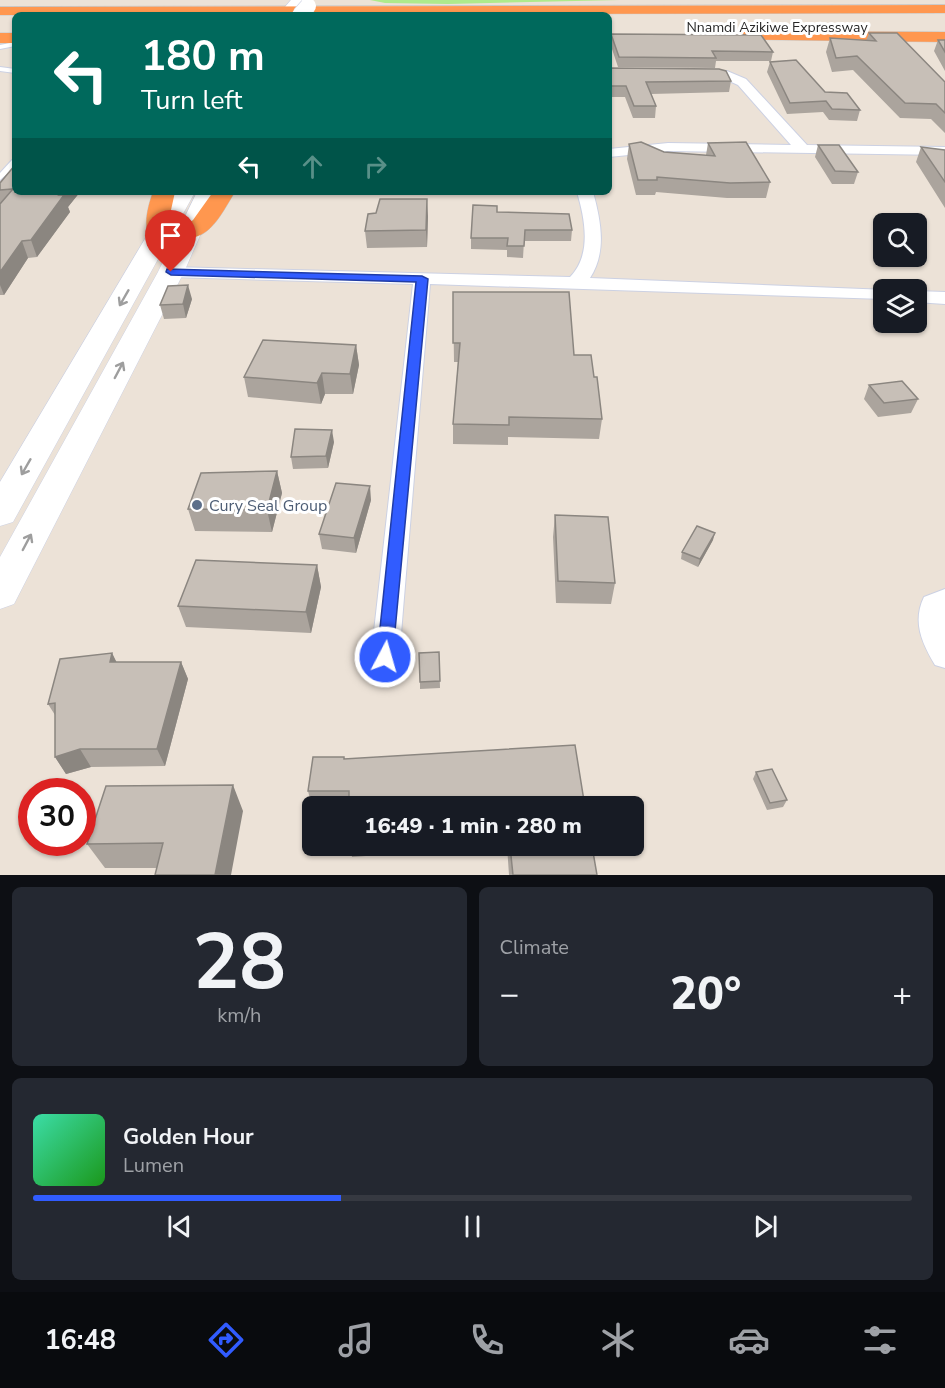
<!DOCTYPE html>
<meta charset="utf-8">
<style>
body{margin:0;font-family:"Nunito Sans",sans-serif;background:#242831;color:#f1f3f6;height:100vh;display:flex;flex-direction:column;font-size:22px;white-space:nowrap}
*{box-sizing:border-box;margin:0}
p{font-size:20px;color:#9ea1a6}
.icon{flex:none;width:33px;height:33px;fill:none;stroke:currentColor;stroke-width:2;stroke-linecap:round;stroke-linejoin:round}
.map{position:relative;height:875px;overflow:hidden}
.sheet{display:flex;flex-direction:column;gap:12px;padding:12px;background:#0d0f14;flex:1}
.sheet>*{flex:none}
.top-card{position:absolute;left:12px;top:12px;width:600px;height:183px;border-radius:9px;box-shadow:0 2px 4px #0004;background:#00695c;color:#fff;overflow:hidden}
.fabs{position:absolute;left:873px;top:213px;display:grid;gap:12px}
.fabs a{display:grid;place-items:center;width:54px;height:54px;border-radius:9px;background:#171b24;box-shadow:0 2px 4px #0004;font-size:30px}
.speed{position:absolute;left:18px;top:778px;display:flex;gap:12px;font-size:30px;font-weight:700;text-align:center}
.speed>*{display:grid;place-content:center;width:78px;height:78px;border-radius:50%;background:#171b24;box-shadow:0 2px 4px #0004;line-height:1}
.speed .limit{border:9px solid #d22;background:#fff;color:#111}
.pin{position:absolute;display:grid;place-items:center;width:51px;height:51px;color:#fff;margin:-62px -26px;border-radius:50% 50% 50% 0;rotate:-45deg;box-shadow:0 0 6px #0007}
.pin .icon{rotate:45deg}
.me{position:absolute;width:66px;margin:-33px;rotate:6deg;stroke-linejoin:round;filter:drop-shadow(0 0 4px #0008)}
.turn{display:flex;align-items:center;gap:21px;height:126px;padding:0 30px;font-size:27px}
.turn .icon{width:78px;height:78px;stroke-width:2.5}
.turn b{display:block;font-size:42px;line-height:51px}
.lanes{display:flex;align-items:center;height:57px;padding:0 30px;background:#0003;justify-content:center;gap:30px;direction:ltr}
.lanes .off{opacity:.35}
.big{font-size:45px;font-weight:800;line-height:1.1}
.sheet .card{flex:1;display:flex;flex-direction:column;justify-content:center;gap:9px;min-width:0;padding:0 21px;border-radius:9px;background:#242831}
.sheet .dial{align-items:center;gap:0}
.dial b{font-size:78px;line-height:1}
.song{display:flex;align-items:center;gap:18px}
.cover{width:72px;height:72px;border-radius:9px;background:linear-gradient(135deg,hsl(160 70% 55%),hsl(120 70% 35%))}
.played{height:6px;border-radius:3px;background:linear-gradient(90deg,#315cff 35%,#363941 35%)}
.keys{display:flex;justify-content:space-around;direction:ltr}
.heat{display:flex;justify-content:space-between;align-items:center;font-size:33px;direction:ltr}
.sheet .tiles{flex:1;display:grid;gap:12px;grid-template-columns:1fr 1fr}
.card:last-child{grid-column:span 2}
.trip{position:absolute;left:302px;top:796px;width:342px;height:60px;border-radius:9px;background:#171b24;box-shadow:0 2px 4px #0004;font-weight:800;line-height:60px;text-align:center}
.tabs{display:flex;height:96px;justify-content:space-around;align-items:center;background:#090b0e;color:#9ea1a6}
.tabs .icon{width:42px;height:42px}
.tabs .active{color:#315cff}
.tabs b{font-size:27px;color:#f1f3f6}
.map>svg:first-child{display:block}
</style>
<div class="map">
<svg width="945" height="875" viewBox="0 0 945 875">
<rect width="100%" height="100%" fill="#ece2d7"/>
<path fill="#aeea8c" d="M370 0H620L448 4 385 3Z"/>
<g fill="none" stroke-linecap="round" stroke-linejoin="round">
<defs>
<path id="lane" d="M15 42V46L0 49V45Z
M0 67 15 69V73L0 71Z
M12 160H15V167L0 180V173Z"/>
<path id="street" d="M693 71H727L746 79 807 145 945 147V155L668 151 609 157V149L668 143 791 145 738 85 725 79 693 77Z
M577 192H593C601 221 607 252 590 278L888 290H884V299L430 284 399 658 395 667 385 670 375 667 371 658 413 284 171 277 162 272 171 267 570 277C592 255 585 219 577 192Z
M916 291 945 292V304L916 302Z
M945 589V668L935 665C922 643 912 622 924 597Z"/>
<path id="secondary" d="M291 0H306L297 10 292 11 285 7Z
M173 192H195L13 522 0 526V482Z
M197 192H219L184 272 14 604 0 609V557L158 272Z"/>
<path id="highway" d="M945 5V13L0 15V7Z
M716 31 945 32V42L710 39 708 36Z
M0 33H15V43H0Z
M153 192H175L171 210 172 235 169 240 160 242 151 240C142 227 148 206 153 192Z
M213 192H235C222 212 209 244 180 237L177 232 193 220Z"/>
</defs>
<use href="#lane" stroke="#ccd1e3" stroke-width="2"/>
<use href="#street" stroke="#ccd1e3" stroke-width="2"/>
<use href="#secondary" stroke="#ccd1e3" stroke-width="1"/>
<use href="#highway" stroke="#c7c7c7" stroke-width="1"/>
<use href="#lane" fill="#fff" fill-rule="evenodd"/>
<use href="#street" fill="#fff" fill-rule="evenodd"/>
<use href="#secondary" fill="#fff" fill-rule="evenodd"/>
<use href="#highway" fill="#ff974f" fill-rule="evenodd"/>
<defs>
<path id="secondary-bridge" d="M300 15 308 6"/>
</defs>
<use href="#secondary-bridge" stroke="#ccd1e3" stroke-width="17" stroke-linecap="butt"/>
<use href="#secondary-bridge" stroke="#fff" stroke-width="16"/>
</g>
<path fill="#aba49d" d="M869 33 945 82V133L931 119 900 118 853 70 832 72 826 52 830 38 866 41Z
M611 34 773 52 771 61H716L715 68 618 67 610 43Z
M945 39V71L934 51 938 40H944Z
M770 62 825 92 860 110 857 121 829 120 823 112 787 114 767 72Z
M609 68 731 81 729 92 651 94 656 106 655 118H633L625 97H609Z
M708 143 770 182 766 198H727L656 192 655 195H636L627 159 629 144 664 152 706 155Z
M818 145 858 172 854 184H832L815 157Z
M921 147 945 150V208L916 162Z
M15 165V192H80L68 207 70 212 37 257 28 258 4 295H0V183Z
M497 212 572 230 571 241H524L523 258 507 257V250L471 249V238Z
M376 213 428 216 427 247 367 248 365 231Z
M453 292 574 355 602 419 599 439 508 437V445L453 444V424L458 362H454Z
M192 299 186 318 164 319 160 305Z
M356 345 359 365 353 394H325L321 404 248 397 244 377Z
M869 385 918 399 911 413 878 417 864 399Z
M334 442 328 468 293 469 291 457Z
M277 471 282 493 272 532 195 531 188 509Z
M371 500 356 553 322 549 319 534Z
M555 515 615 583 611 604 556 603 553 537Z
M713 540 698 567 681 559 682 552Z
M317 565 321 587 311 633 186 627 178 606Z
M439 652 440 688 420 689V682Z
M112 653 116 662H181L188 679 165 766 91 767 66 774 55 757V715L48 704Z
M344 757V759L585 807H312L308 791Z
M756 772 787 800 783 807 767 810 753 779Z
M243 811 157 868H105L87 844Z
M350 846H505L352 857Z
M507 846H592L597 875H509Z"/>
<path fill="#8b8680" d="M62 192H80L68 207 70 212 37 257 31 240Z
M445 192H461L446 195Z
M427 199 428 216 427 247 426 230Z
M22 241 28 258 4 295 0 285V272Z
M188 285 192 299 186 318 183 304Z
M356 345 359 365 353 394 350 374Z
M322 373 325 394 321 404 317 383Z
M332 430 334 442 328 468 326 456Z
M277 471 282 493 272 532 267 510Z
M370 486 371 500 356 553 354 538Z
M715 533 713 540 698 567 700 559Z
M317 565 321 587 311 633 306 612Z
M112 653 121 671 110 662Z
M181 662 188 679 165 766 157 749Z
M80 749 91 767 66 774 55 757Z
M233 785 243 811 231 875H215Z"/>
<path fill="#c7bfb7" stroke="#8b8680" stroke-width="1.5" d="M869 33H897L945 82V113L936 104 905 103 857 56 836 58 830 38 876 41Z
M611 34 761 35 773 52 712 51 716 58 619 57Z
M938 40H945V52Z
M796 60 825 92 847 93 860 110 832 109 826 101 790 103 770 62Z
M609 68 719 69 726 71 731 81 646 82 656 106H634L626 86H609Z
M641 142 664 152 715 156 708 143 746 142 770 182 730 183 657 177V180H638L629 144Z
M818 145H839L858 172 835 171Z
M921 147 945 150V182Z
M15 165V192H62L59 195H64L31 240 22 241 0 272V204L13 189 0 190V183Z
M380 199H427L426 230 365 231 368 214 376 213Z
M473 205 497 206V212L569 214 572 230H525L524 246H507L508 238H471Z
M188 285 183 304 160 305 168 286Z
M453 292H569L574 355H591L594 377H597L602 419 509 417V425L453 424 460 343H453Z
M263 340 356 345 350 374 322 373 317 383 244 377Z
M902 381 918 399 884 403 869 385Z
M295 429 332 430 326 456 291 457Z
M277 471 267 510 188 509 201 473Z
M336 483 370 486 354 538 319 534Z
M555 515 608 517 615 583 558 581Z
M697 526 715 533 700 559 682 552Z
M196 560 317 565 306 612 178 606Z
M439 652 440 681 420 682 419 653Z
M112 653 110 662H181L157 749H80L55 757V703L48 704 60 659Z
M575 745 585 807H349V791H308L313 757H344V759Z
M772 769 787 800 770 803 756 772Z
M233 785 215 875H155L163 843 87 844 106 786Z
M510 846H592L597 875H513Z"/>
<defs><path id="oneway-shaft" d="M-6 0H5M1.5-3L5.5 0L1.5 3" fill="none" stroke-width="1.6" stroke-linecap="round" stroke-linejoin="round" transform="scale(1.5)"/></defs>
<g stroke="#9e9e9e">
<use href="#oneway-shaft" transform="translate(124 298) rotate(120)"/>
<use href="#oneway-shaft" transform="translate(119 370) rotate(-62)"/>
<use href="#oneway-shaft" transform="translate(26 467) rotate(120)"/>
<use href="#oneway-shaft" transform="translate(27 542) rotate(-62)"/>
</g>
<path fill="#315cff" stroke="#203ca6" stroke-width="1.5" d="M167 269 422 276 428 279 392 663 385 665 379 663 377 657 416 282 171 275 166 272Z"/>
<circle fill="#5c6f8a" stroke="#fff" stroke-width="2" cx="197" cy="505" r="6"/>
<g text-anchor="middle" stroke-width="6" stroke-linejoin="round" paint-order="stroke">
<g font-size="14" fill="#272727" stroke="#fff">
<text x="777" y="32">Nnamdi Azikiwe Expressway</text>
</g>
<g font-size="16" fill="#4e5e75" stroke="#fff" text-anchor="start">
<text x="209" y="511">Cury Seal Group</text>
</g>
</g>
</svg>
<div class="fabs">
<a><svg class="icon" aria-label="search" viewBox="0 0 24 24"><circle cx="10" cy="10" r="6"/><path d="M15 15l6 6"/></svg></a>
<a><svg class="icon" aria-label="layers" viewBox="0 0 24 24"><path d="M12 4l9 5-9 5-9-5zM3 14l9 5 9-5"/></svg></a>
</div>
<div class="speed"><div class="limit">30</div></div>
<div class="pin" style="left:171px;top:272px;background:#d93025"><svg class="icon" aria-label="arrive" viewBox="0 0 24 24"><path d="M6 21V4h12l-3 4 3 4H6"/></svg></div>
<svg class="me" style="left:385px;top:657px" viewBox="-20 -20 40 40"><circle r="17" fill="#315cff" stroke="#fff" stroke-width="3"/><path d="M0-11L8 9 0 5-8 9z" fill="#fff"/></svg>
<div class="trip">16:49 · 1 min · 280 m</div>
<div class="top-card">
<div class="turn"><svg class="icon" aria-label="left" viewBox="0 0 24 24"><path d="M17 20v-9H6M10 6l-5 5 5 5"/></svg><div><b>180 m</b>Turn left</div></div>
<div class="lanes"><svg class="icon" aria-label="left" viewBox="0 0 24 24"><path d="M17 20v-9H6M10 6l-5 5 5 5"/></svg><svg class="icon off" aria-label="ahead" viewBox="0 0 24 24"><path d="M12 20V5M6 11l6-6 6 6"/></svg><svg class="icon off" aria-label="right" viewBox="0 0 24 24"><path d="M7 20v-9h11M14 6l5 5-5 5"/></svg></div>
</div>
</div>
<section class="sheet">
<div class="tiles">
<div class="card dial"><b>28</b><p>km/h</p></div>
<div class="card"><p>Climate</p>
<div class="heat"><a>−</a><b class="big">20°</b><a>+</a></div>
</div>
<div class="card">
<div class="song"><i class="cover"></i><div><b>Golden Hour</b><p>Lumen</p></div></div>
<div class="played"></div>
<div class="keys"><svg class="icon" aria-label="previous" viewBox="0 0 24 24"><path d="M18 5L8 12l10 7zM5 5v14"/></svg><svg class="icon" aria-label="pause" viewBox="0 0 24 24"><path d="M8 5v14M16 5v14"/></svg><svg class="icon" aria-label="next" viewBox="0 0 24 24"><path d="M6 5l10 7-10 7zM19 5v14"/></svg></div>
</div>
</div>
</section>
<nav class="tabs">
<b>16:48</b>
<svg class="icon active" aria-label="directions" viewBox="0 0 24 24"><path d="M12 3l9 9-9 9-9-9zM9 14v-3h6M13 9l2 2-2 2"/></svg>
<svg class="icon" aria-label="music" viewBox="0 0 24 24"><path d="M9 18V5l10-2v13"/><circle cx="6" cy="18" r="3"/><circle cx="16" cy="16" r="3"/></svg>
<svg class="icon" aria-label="phone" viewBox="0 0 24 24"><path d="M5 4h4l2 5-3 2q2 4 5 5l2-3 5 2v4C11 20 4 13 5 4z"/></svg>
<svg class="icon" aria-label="climate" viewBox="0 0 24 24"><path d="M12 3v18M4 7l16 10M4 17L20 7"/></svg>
<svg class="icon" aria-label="car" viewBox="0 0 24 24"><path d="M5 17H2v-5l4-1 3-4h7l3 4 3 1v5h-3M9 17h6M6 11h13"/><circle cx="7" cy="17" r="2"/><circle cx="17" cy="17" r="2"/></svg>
<svg class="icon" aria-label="filters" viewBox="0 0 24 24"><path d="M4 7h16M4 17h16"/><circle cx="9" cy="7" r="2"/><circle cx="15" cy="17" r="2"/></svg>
</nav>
